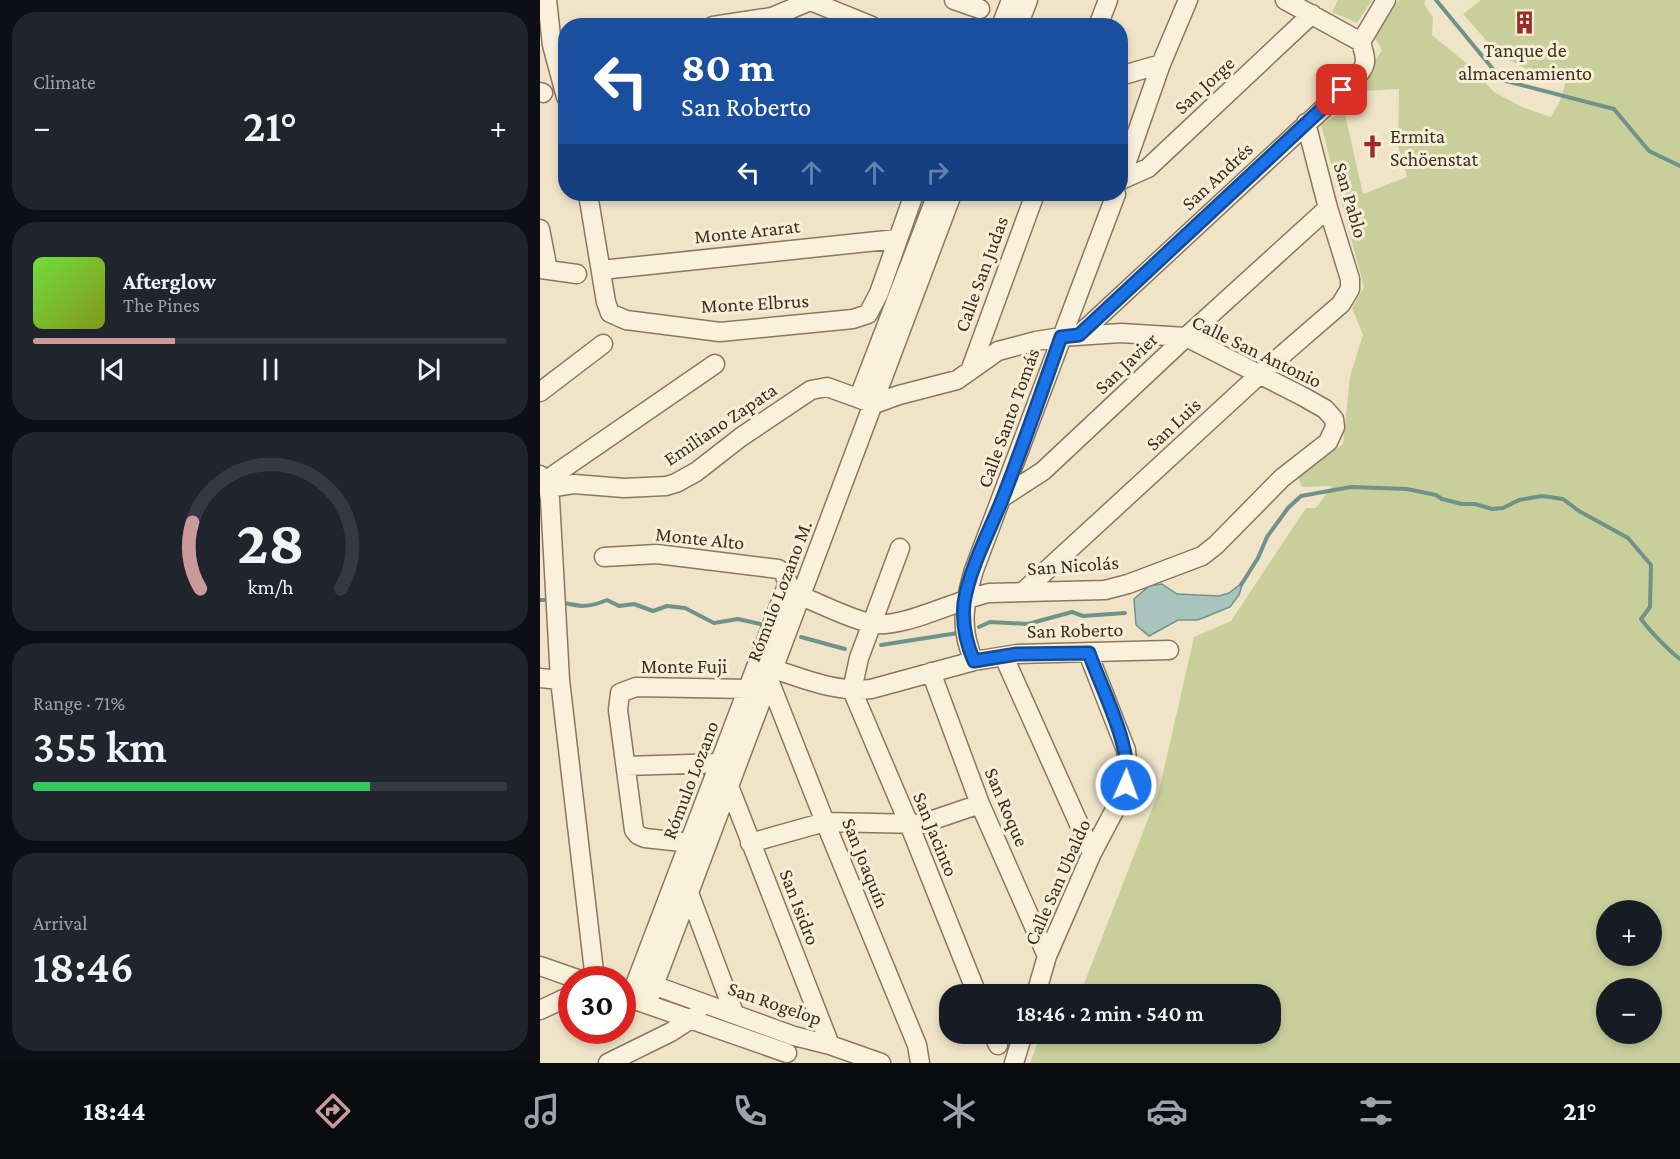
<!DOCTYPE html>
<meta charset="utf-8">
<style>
body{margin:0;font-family:"Crimson Pro",serif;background:#20242c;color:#f1f3f6;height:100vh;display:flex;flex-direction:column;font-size:22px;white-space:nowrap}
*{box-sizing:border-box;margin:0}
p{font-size:20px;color:#9ea1a6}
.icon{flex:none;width:33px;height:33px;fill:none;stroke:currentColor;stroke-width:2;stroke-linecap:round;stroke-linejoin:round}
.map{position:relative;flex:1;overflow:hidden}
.details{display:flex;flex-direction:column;gap:12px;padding:12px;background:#0d0f14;width:540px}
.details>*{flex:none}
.guide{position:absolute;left:18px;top:18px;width:570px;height:183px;border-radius:24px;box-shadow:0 3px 9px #0003;background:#1a4fa0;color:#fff;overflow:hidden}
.fabs{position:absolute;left:1056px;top:900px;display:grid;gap:12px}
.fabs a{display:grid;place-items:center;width:66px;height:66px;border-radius:50%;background:#171b24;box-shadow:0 3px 9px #0003;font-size:30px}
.speed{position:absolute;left:18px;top:966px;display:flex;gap:12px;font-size:30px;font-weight:700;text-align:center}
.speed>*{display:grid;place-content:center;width:78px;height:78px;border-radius:50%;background:#171b24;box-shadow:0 3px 9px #0003;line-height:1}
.speed .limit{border:9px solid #d22;background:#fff;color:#111}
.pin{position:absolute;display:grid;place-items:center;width:51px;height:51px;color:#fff;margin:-26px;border-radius:12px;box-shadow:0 3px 9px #0006}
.me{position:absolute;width:66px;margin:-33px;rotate:2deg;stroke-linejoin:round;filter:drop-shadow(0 0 4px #0008)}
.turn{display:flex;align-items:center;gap:21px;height:126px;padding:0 24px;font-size:27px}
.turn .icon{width:78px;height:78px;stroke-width:2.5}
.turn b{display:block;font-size:42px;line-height:51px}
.lanes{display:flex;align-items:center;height:57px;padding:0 24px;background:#0003;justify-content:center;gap:30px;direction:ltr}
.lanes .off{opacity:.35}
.big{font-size:45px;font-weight:600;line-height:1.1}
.details .widget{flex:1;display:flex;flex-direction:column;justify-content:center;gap:9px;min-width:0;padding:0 21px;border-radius:24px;background:#20242c}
.details .dial{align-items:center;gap:0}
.dial svg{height:156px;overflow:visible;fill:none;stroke:#363941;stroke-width:7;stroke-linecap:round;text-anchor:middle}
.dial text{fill:#f1f3f6;stroke:none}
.song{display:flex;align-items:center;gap:18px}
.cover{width:72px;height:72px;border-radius:9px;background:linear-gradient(135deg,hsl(100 70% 55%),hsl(70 70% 35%))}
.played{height:6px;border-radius:3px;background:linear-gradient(90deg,#cc999b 30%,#363941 30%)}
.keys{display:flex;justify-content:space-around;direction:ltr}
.heat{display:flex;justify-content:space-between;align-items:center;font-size:33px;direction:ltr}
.charge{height:9px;border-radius:4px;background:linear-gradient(90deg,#34c759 71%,#363941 0)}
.trip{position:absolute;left:399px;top:984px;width:342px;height:60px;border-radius:24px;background:#171b24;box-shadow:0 3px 9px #0003;font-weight:600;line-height:60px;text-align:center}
.tabs{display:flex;height:96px;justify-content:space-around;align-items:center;background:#090b0e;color:#9ea1a6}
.tabs .icon{width:42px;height:42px}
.tabs .current{color:#cc999b}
.tabs b{font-size:27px;color:#f1f3f6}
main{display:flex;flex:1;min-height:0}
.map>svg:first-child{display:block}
</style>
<main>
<section class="details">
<div class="widget"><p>Climate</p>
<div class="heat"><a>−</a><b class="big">21°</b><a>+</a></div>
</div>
<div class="widget">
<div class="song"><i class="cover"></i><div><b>Afterglow</b><p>The Pines</p></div></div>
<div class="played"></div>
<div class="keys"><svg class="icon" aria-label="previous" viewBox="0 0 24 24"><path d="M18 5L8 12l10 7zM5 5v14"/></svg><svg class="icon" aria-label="pause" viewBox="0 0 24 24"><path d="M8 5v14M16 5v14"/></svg><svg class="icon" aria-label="next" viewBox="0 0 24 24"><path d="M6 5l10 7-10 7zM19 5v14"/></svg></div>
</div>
<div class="widget dial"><svg viewBox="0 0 100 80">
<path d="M14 69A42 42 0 1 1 86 69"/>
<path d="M14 69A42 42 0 0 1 10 35" stroke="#cc999b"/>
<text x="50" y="56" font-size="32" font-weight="700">28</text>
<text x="50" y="72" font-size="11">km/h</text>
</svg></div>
<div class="widget"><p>Range · 71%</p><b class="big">355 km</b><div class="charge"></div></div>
<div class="widget"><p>Arrival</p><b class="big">18:46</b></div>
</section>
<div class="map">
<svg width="1140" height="1063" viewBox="0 0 1140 1063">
<rect width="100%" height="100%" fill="#f0e4c8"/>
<path fill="#c9cf9b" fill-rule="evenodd" d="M798 0H832L817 23 792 12Z
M859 0H886L884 4 893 17 892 35 931 67 954 92 982 107 1011 117 1019 103 1028 76 996 74 958 54 923 14 941 0H1140V1063H490L501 1034H730V994H540L619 791 654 637 691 621 766 508H776L792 486 762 487 758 477 803 444 810 376 823 335 812 308 824 287 781 125 804 110 823 194 867 177 858 146 859 89 825 91 823 81 842 50 833 35ZM1066 910H1112V956H1066ZM1066 988H1112V1034H1066Z"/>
<path fill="#a9c4bc" stroke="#6f938a" stroke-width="1.5" d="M703 582 699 595 690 607 658 620H638L609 636 596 625 594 599 609 586 622 584 637 594 679 596 689 593Z"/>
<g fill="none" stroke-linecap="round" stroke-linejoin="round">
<path stroke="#6f938a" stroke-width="4" d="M896 0 962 80 1074 109 1109 151 1140 166
M701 585 718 558 727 537 748 508 761 496 811 487 867 489 896 495 902 499 922 504H935L952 509 963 508 979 500 1002 496 1023 499 1039 511 1088 538 1111 565 1110 607 1101 619C1110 631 1128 650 1140 659
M0 600H11
M21 602C40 607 48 608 67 600L79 606 94 604 113 611 127 606 145 608 174 623 198 619 220 624
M439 627 450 622 488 624 532 612 543 616 585 613
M261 637 305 649
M341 645 418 633"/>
<defs>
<path id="minor" d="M7 0 12 45 26 97
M268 0 332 26
M414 0 440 9
M745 0 821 42
M173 26 232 17 270 1
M461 26 471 0
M478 26 488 0
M558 26 568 0
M821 42 846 0
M580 76 621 64
M0 92 3 93
M581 180 608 168 772 14
M580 181 621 64 648 0
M48 194 66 302 70 313 86 320 180 332 313 319 328 314 339 293 374 194
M0 229 8 270
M0 269 37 274
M61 270 357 239
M539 335 813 81C828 64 827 63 821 42
M430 371 495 194
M0 392 63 344
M319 397 397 194
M0 475 8 488 10 499 20 680 55 980
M5 481 175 364
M8 488 34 484 84 488 126 486 136 483 156 472 201 437 271 390 287 387 334 404 359 395 417 380 458 351 496 341 521 337 581 333 646 337 762 396 785 409 794 419 795 427 788 442 742 478 676 545 662 556 588 584 565 590 449 593C418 599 359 631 329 623 306 617 283 605 261 596
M463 497 503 471 646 337 788 208
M360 548 319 658 312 690 369 824 437 994
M64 557 117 554 238 569 243 572 248 583 90 998
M484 591 719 375 801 304 810 289V279L788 208 766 123
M464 657 552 853
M434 661C419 628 424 604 434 570L576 194
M233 669C265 679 297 693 331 689L434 661 477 654 629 650
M391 672 440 804 507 956
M0 678 20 680
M229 680 285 822 377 1045 380 1063
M86 766 181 763
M189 786 290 1045
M151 843 105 838 98 835 94 830 78 710 80 693 96 687 208 689
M210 843 285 822 381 824 440 804
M149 893 194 1013
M0 966 40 980
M113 985 254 1036 290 1045 341 1063
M496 994 507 956 552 853 580 800 588 774 586 750 548 653
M95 1000 247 1053
M107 1004 412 194
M0 1010 32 995
M453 1034 458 1045
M68 1063 131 1032 157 1015
M474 1063 483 1034"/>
</defs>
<use href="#minor" stroke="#8d765c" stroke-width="21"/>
<use href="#minor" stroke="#faf1dc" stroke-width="18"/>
</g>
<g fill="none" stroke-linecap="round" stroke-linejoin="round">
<defs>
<path id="route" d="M586 785C593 748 562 690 549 653L477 654 434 661C426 643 422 623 424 603 429 570 449 532 462 500 483 446 502 391 521 337L539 335 802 90"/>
</defs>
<use href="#route" stroke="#114b97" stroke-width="15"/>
<use href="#route" stroke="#1a73e8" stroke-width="10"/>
</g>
<defs>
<symbol id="building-bare" viewBox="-9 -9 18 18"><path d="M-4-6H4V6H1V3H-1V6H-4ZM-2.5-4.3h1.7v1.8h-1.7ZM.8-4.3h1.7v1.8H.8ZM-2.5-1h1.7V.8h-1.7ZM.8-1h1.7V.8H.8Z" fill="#9e2a2b" stroke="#f7eed8" stroke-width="2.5" paint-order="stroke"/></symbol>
<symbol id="church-bare" viewBox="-9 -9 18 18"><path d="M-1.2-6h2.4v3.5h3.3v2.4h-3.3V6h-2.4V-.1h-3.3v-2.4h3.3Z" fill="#9e2a2b" stroke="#f7eed8" stroke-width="2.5" paint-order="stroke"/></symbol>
</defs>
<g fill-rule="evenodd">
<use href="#building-bare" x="968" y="6" width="33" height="33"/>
<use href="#church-bare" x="816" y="130" width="33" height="33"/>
</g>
<g text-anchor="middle" stroke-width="6" stroke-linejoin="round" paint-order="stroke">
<g font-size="20" fill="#3d2e20" stroke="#f7eed8">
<text x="985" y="57">Tanque de<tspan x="985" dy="23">almacenamiento</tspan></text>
<text x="850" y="143" text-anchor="start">Ermita<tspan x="850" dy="23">Schöenstat</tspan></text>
</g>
<g font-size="20" fill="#3d2e20" stroke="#f7eed8">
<text transform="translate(664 85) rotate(-43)" y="7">San Jorge</text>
<text transform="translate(677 176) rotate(-43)" y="7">San Andrés</text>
<text transform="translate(811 200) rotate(74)" y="7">San Pablo</text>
<text transform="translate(207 231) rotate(-6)" y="7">Monte Ararat</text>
<text transform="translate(441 274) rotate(-70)" y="7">Calle San Judas</text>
<text transform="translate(215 303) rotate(-3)" y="7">Monte Elbrus</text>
<text transform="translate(717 351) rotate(26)" y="7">Calle San Antonio</text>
<text transform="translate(586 363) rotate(-44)" y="7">San Javier</text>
<text transform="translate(468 418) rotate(-70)" y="7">Calle Santo Tomás</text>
<text transform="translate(180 424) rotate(-34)" y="7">Emiliano Zapata</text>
<text transform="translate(633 424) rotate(-43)" y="7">San Luis</text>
<text transform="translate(160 538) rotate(6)" y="7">Monte Alto</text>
<text transform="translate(533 565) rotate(-4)" y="7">San Nicolás</text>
<text transform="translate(239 591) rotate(-69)" y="7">Rómulo Lozano M.</text>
<text transform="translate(535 630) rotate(-1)" y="7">San Roberto</text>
<text x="144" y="673">Monte Fuji</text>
<text transform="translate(150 780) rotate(-69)" y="7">Rómulo Lozano</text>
<text transform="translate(467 807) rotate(67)" y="7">San Roque</text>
<text transform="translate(396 834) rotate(68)" y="7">San Jacinto</text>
<text transform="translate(326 863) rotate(68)" y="7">San Joaquín</text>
<text transform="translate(517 882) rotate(-66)" y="7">Calle San Ubaldo</text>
<text transform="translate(260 907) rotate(69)" y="7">San Isidro</text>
<text transform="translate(235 1003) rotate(19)" y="7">San Rogelop</text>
</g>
</g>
</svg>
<div class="fabs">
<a>+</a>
<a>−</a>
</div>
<div class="speed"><div class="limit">30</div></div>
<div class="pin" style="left:802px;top:90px;background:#d93025"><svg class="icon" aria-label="arrive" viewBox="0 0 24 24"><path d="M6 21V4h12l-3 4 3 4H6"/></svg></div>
<svg class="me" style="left:586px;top:785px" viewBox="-20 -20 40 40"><circle r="17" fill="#1a73e8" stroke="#fff" stroke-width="3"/><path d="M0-11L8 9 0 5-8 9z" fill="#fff"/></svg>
<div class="trip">18:46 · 2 min · 540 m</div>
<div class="guide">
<div class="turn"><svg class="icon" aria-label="left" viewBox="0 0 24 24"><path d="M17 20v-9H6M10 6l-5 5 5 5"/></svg><div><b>80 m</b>San Roberto</div></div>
<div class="lanes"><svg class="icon" aria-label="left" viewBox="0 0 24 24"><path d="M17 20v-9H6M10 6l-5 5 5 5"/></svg><svg class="icon off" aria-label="ahead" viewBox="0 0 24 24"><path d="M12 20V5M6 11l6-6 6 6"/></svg><svg class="icon off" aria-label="ahead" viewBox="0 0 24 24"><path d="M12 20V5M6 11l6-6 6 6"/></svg><svg class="icon off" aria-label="right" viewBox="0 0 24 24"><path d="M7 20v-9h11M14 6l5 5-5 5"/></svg></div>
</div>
</div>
</main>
<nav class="tabs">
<b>18:44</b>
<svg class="icon current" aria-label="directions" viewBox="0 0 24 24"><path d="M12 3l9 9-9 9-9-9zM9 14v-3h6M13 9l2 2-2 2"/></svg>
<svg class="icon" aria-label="music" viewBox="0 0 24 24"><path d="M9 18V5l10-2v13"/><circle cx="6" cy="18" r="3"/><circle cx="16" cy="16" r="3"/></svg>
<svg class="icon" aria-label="phone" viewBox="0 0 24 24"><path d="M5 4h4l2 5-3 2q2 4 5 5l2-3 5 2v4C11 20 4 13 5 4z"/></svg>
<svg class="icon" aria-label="climate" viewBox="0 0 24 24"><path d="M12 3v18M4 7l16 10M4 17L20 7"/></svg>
<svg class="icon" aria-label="car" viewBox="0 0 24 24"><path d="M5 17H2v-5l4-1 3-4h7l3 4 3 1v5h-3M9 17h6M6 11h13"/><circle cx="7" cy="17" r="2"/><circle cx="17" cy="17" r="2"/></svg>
<svg class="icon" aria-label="filters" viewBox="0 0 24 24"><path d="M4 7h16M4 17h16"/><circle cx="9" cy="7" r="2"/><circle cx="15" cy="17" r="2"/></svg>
<b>21°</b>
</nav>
